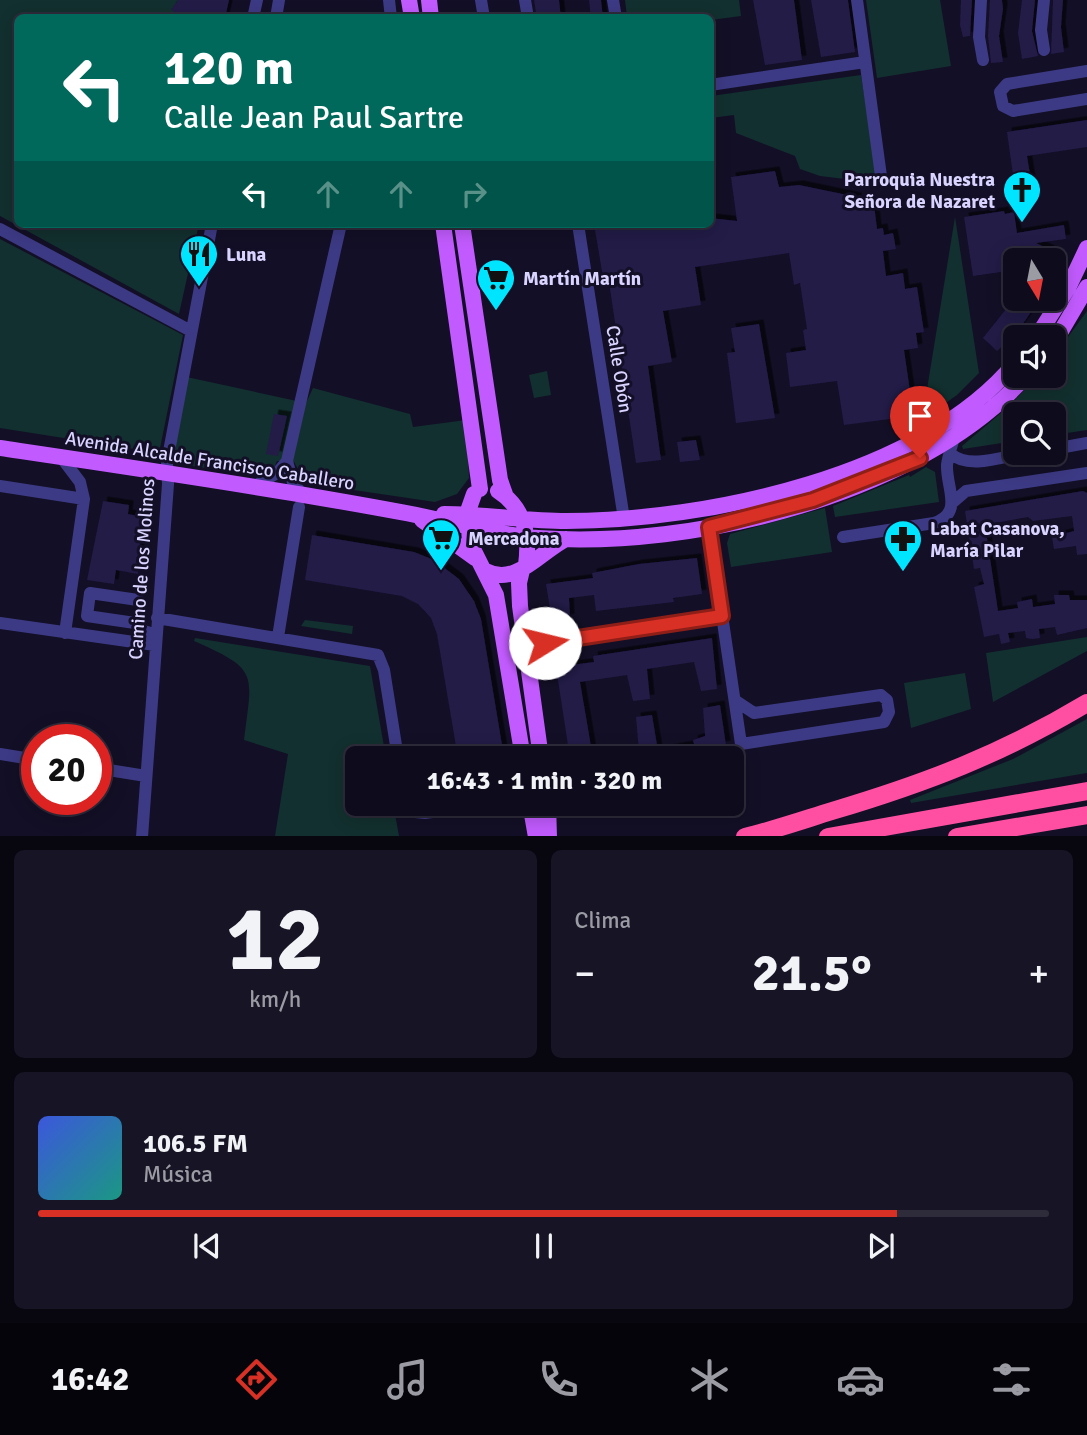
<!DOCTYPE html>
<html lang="es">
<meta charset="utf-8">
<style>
body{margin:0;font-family:Signika,sans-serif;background:#171425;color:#f1f3f6;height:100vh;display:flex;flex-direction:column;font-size:26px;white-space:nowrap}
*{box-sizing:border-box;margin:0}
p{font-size:23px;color:#9b9ba3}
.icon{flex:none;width:38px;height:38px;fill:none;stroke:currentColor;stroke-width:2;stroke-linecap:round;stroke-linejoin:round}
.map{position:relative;height:836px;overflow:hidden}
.details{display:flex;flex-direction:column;gap:14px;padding:14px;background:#08060f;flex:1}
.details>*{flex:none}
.hud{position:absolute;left:14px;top:14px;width:700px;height:214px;border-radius:10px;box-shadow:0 4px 18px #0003,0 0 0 2px #2e2b3b;background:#00695c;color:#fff;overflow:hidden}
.needle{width:46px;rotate:170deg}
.controls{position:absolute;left:1003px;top:248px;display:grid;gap:14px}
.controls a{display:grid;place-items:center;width:63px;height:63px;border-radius:10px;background:#0e0b1c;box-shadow:0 4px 18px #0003,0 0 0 2px #2e2b3b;font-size:35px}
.speed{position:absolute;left:21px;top:724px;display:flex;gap:14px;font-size:35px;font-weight:700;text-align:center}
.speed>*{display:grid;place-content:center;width:91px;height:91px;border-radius:50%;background:#0e0b1c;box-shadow:0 4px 18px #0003,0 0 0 2px #2e2b3b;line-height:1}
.speed .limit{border:10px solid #d22;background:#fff;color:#111}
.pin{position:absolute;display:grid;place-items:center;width:60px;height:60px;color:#fff;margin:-72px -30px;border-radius:50% 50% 50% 0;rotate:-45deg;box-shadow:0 0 7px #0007}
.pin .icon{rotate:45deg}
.me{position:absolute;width:77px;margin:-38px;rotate:81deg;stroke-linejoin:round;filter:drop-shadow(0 0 5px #0008)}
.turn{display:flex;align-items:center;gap:24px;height:147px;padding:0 35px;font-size:32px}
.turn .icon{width:91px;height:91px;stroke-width:2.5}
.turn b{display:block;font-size:49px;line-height:60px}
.lanes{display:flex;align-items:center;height:66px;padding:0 35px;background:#0003;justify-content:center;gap:35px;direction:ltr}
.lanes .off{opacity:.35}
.big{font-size:52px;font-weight:700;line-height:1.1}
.details .card{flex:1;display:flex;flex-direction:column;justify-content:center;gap:10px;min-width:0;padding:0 24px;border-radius:10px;background:#171425}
.details .dial{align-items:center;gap:0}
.dial b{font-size:91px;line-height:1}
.song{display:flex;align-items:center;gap:21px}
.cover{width:84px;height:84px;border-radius:10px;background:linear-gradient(135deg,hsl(230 70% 55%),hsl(170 70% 35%))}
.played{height:7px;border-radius:4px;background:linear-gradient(90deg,#d93025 85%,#2e2b3b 85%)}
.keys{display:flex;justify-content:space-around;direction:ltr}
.heat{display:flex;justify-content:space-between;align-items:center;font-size:38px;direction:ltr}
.details .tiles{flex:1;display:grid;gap:14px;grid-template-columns:1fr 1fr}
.card:last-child{grid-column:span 2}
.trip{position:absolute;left:345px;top:746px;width:399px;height:70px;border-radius:10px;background:#0e0b1c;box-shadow:0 4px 18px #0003,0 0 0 2px #2e2b3b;font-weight:700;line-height:70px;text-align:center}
.tab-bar{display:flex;height:112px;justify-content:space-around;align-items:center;background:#06040b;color:#9b9ba3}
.tab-bar .icon{width:49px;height:49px}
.tab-bar .selected{color:#d93025}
.tab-bar b{font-size:32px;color:#f1f3f6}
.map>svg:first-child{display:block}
</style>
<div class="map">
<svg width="1087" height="837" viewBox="0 0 1087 837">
<defs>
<filter id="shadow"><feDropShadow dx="4.5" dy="-4.5" stdDeviation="0" flood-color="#0009"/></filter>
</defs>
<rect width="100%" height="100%" fill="#130f26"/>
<path fill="#12302f" d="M0 0H178L172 10 187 17 18 18V114L14 121 18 122V224H199L179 314 0 216Z
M625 0H739L741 16 711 20 710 18 627 17Z
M866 0H940L951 66 877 78Z
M861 75 878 183 820 176 800 169 795 156 736 133 734 115 711 118V96Z
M955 217 979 373 957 395 922 420Z
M0 239 183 335 159 453 0 428Z
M1087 311V430L1054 435V415H1015V441L963 449 962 446 1008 407 1038 376H1054V356Z
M547 371 551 395 534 398 529 375Z
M182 376 306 403 313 388 410 414 413 427 466 420 469 478 457 494 435 502 306 483 294 462 277 461 270 478 167 462Z
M926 467 935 472 939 502 835 517 833 506 909 475 910 477Z
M825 508 832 552 731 567 727 543 730 534Z
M305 620 353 626 352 634 301 626Z
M1087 637V651L993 702 986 653Z
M195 638 370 666 386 758H357V803H393L399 836H275L288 754 244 740C252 673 260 670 194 641Z
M965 673 971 709 911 728 904 683Z
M1087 719V773L911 803 910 800 1013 759Z"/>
<path fill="#241b47" filter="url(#shadow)" d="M178 0H229L225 18H187L171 10Z
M534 0H559L561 18H537Z
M589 0H601L603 18H591Z
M753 0H794L802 60 765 65Z
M811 0H848L855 52 821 57Z
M961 0H972L970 36 963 37 960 25Z
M990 0H1002L1003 9 999 36 1003 62 991 63 988 36Z
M1022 0H1035L1032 31 1038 56 1022 59 1018 33Z
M1053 0H1063L1061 27 1064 52 1051 54Z
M1087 120V147L1027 156 1033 193 1016 196 1007 132Z
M775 171 779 187 799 185 857 197 858 207 874 205 877 229 883 228 884 235 893 233 896 249 883 251 886 276 903 273 905 289 917 287 924 332 916 333 918 348 904 350 910 391 901 392 905 417 844 425 837 381 790 387 786 353 806 350 803 330 807 329 800 283 794 285 789 253 695 267 701 305 663 311 672 362 648 366 661 460 636 463 609 282 604 283 594 224H710V218L737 221 731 177Z
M1004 211 1005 214 1014 212 1017 233 1064 225 1066 239 1036 243 1056 253 1053 261H1015V270L973 276 964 217Z
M1014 299H1040L1018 331 997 351 983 338Z
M759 324 775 418 736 423 727 353 735 352 731 328Z
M274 414 287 416 278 456 266 454Z
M696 440 700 460 680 462 677 442Z
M1083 491 1087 493V554L1077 555 1076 546 1054 549 1052 537 1074 531 1072 516 1033 521 1028 517 985 525 998 611 1018 608 1017 602 1032 599 1033 607 1055 604 1054 595H1069L1070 600H1087V628L1057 635 1055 627 1039 629 1040 638 1032 639 1026 638 1025 631 1008 633 1010 642 1001 644 999 634 984 637 974 587 984 584 980 568 974 569 965 511Z
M103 501 129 505 128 514 142 517 138 574 116 570 114 584 87 580Z
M312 535 414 552 434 560 459 579 474 601 481 619 503 751 458 758 437 634 431 618 418 604 402 596 305 580Z
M697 558 702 594 673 598 674 602 596 611 594 595 569 598 570 618 552 621 546 584 593 578 592 573 639 564Z
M712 638 717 689 701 691 694 662 647 669 650 699 633 701 627 675 580 682 593 758H570L556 667 594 662 593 656Z
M720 705 726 745 721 746 722 751 704 754V758H624V753L639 751 636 717 652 715 658 751 694 744 693 740 705 736 703 708Z"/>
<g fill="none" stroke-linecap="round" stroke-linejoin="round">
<path stroke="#3d3a85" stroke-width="12" d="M389 0 391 18
M481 0 484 18
M525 0 528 18
M613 0 616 18
M857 0 881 176
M981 0 979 37 983 60
M253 18 257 0
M276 18 279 0
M1044 50 1041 30 1044 0
M1087 71 1007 84 1000 92 1003 106 1013 111 1087 99
M710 85 865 62
M578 224 624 519
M0 229 191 331
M1054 449 1087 443
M950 453C968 470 1002 457 1024 453
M61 457 80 482 84 499 65 633
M0 486 84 499
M253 487 277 473 287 461
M303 495 293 483 287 461 341 224
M952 503 966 491 1087 473
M709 527 741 744 884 722 889 712 887 700 881 695 754 713 736 701
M843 537 934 523C964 513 946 488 947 465 948 456 952 446 954 437
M138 600 90 593 87 616 135 623 144 631 156 635
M157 618 378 655 384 670 398 758
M0 623 155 645
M278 637 299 507
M528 662 534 651 545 643 722 616
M0 754 37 760
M96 768 146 776
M406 803 415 812 425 813 497 803
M142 837 168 484 167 462 212 224"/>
<path stroke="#c25bff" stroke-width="16" d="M409 0 412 18
M429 0 431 18
M443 224 480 489
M462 224 500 480 506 497
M1036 338 1068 288 1087 248
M1054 343 1087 287
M0 448C101 463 203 478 304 495 345 502 386 509 426 517 463 525 500 535 538 538 693 549 918 496 1026 376
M498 491C524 507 530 536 526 565
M474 494 468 511 470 543 496 595 523 758
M444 514C485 514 525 521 566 521 706 521 922 476 1015 363
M422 520 475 558
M522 570 519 583 520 606 541 758
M486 571C516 587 541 551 566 539
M530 803 536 837
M548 803 549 837"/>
<path stroke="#ff4fa3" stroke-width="18" d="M745 837C774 830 803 820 832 811 926 783 1002 754 1087 703
M828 837 1087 791
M957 837 1087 815"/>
</g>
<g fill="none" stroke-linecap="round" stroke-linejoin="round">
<defs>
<path id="route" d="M545 643 722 616 709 527 813 500 920 458"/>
</defs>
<use href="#route" stroke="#8d1f18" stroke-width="18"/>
<use href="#route" stroke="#d93025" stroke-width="12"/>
</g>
<defs>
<symbol id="church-pin" viewBox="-11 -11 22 30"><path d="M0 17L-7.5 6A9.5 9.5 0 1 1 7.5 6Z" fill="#00e5ff" stroke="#130f26"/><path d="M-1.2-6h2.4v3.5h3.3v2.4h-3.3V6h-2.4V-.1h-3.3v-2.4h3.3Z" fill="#111"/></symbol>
<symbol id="restaurant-pin" viewBox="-11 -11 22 30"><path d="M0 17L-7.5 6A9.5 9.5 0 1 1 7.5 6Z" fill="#00e5ff" stroke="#130f26"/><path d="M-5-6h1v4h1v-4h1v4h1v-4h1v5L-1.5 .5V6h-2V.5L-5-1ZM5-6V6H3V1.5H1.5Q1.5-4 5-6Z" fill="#111"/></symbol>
<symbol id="supermarket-pin" viewBox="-11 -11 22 30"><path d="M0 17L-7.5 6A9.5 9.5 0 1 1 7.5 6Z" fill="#00e5ff" stroke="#130f26"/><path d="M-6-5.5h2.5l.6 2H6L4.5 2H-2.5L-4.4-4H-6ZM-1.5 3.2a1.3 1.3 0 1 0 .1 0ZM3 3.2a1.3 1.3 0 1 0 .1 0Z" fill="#111"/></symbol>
<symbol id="pharmacy-pin" viewBox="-11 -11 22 30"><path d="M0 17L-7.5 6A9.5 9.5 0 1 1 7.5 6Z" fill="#00e5ff" stroke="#130f26"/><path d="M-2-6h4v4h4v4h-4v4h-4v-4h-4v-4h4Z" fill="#111"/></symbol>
</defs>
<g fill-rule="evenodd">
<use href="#church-pin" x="1000" y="168" width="44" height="60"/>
<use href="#restaurant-pin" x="177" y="232" width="44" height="60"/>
<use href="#supermarket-pin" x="474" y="256" width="44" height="60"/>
<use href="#supermarket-pin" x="419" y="516" width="44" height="60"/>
<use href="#pharmacy-pin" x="881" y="517" width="44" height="60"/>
</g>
<g text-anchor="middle" stroke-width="6" stroke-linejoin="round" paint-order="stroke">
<g font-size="19" font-weight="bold" fill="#d9d4ff" stroke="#130f26" text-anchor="start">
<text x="995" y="186" text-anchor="end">Parroquia Nuestra<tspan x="995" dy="22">Señora de Nazaret</tspan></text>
<text x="226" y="261">Luna</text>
<text x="523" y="285">Martín Martín</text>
<text x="930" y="535">Labat Casanova,<tspan x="930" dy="22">María Pilar</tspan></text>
<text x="468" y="545">Mercadona</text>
</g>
<g font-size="19" fill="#d9d4ff" stroke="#130f26">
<text transform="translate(620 369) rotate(81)" y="7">Calle Obón</text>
<text transform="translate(210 460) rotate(9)" y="7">Avenida Alcalde Francisco Caballero</text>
<text transform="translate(141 569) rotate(-86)" y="7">Camino de los Molinos</text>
</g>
</g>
</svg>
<div class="controls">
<a><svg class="needle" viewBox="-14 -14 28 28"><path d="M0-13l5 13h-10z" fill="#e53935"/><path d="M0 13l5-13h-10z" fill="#9b9ba3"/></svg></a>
<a><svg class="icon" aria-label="sound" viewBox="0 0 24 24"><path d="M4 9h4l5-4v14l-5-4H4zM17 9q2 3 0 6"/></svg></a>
<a><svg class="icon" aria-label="search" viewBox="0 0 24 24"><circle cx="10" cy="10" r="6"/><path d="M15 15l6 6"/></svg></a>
</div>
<div class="speed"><div class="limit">20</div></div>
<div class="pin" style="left:920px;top:458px;background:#d93025"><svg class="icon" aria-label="arrive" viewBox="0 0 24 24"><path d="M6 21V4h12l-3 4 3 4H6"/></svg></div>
<svg class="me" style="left:545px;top:643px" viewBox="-20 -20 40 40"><circle r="19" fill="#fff"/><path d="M0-13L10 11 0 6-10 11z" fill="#d93025"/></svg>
<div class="trip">16:43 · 1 min · 320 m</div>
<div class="hud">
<div class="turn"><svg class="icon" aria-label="left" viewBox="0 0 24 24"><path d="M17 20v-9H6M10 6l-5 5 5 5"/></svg><div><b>120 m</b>Calle Jean Paul Sartre</div></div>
<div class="lanes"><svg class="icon" aria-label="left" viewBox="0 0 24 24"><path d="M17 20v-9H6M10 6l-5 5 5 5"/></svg><svg class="icon off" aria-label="ahead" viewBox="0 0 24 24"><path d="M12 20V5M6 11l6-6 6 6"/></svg><svg class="icon off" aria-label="ahead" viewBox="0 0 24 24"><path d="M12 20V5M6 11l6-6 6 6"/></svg><svg class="icon off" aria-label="right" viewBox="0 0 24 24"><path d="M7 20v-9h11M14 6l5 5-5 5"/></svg></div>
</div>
</div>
<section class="details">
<div class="tiles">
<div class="card dial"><b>12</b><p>km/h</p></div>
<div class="card"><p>Clima</p>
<div class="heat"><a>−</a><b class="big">21.5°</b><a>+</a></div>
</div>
<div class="card">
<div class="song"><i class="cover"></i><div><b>106.5 FM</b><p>Música</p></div></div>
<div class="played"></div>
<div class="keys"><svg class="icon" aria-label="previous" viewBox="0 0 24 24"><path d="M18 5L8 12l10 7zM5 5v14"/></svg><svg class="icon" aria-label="pause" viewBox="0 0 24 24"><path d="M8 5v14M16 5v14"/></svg><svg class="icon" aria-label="next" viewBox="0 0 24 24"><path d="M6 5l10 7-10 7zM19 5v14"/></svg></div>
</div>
</div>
</section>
<nav class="tab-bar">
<b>16:42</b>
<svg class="icon selected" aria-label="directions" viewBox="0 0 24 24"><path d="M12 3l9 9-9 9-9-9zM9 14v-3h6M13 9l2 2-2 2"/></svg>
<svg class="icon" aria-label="music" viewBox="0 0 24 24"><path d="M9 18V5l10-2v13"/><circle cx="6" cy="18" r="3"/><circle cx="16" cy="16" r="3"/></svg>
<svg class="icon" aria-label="phone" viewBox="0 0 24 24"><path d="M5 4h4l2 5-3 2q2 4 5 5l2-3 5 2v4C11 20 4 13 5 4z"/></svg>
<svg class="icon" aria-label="climate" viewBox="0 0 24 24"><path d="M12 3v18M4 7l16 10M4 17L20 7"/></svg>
<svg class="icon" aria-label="car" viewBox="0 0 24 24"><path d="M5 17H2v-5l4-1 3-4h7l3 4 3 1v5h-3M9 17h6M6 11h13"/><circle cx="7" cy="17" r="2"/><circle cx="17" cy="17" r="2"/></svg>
<svg class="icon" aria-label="filters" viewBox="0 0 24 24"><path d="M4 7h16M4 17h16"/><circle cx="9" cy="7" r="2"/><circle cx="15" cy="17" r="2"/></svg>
</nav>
